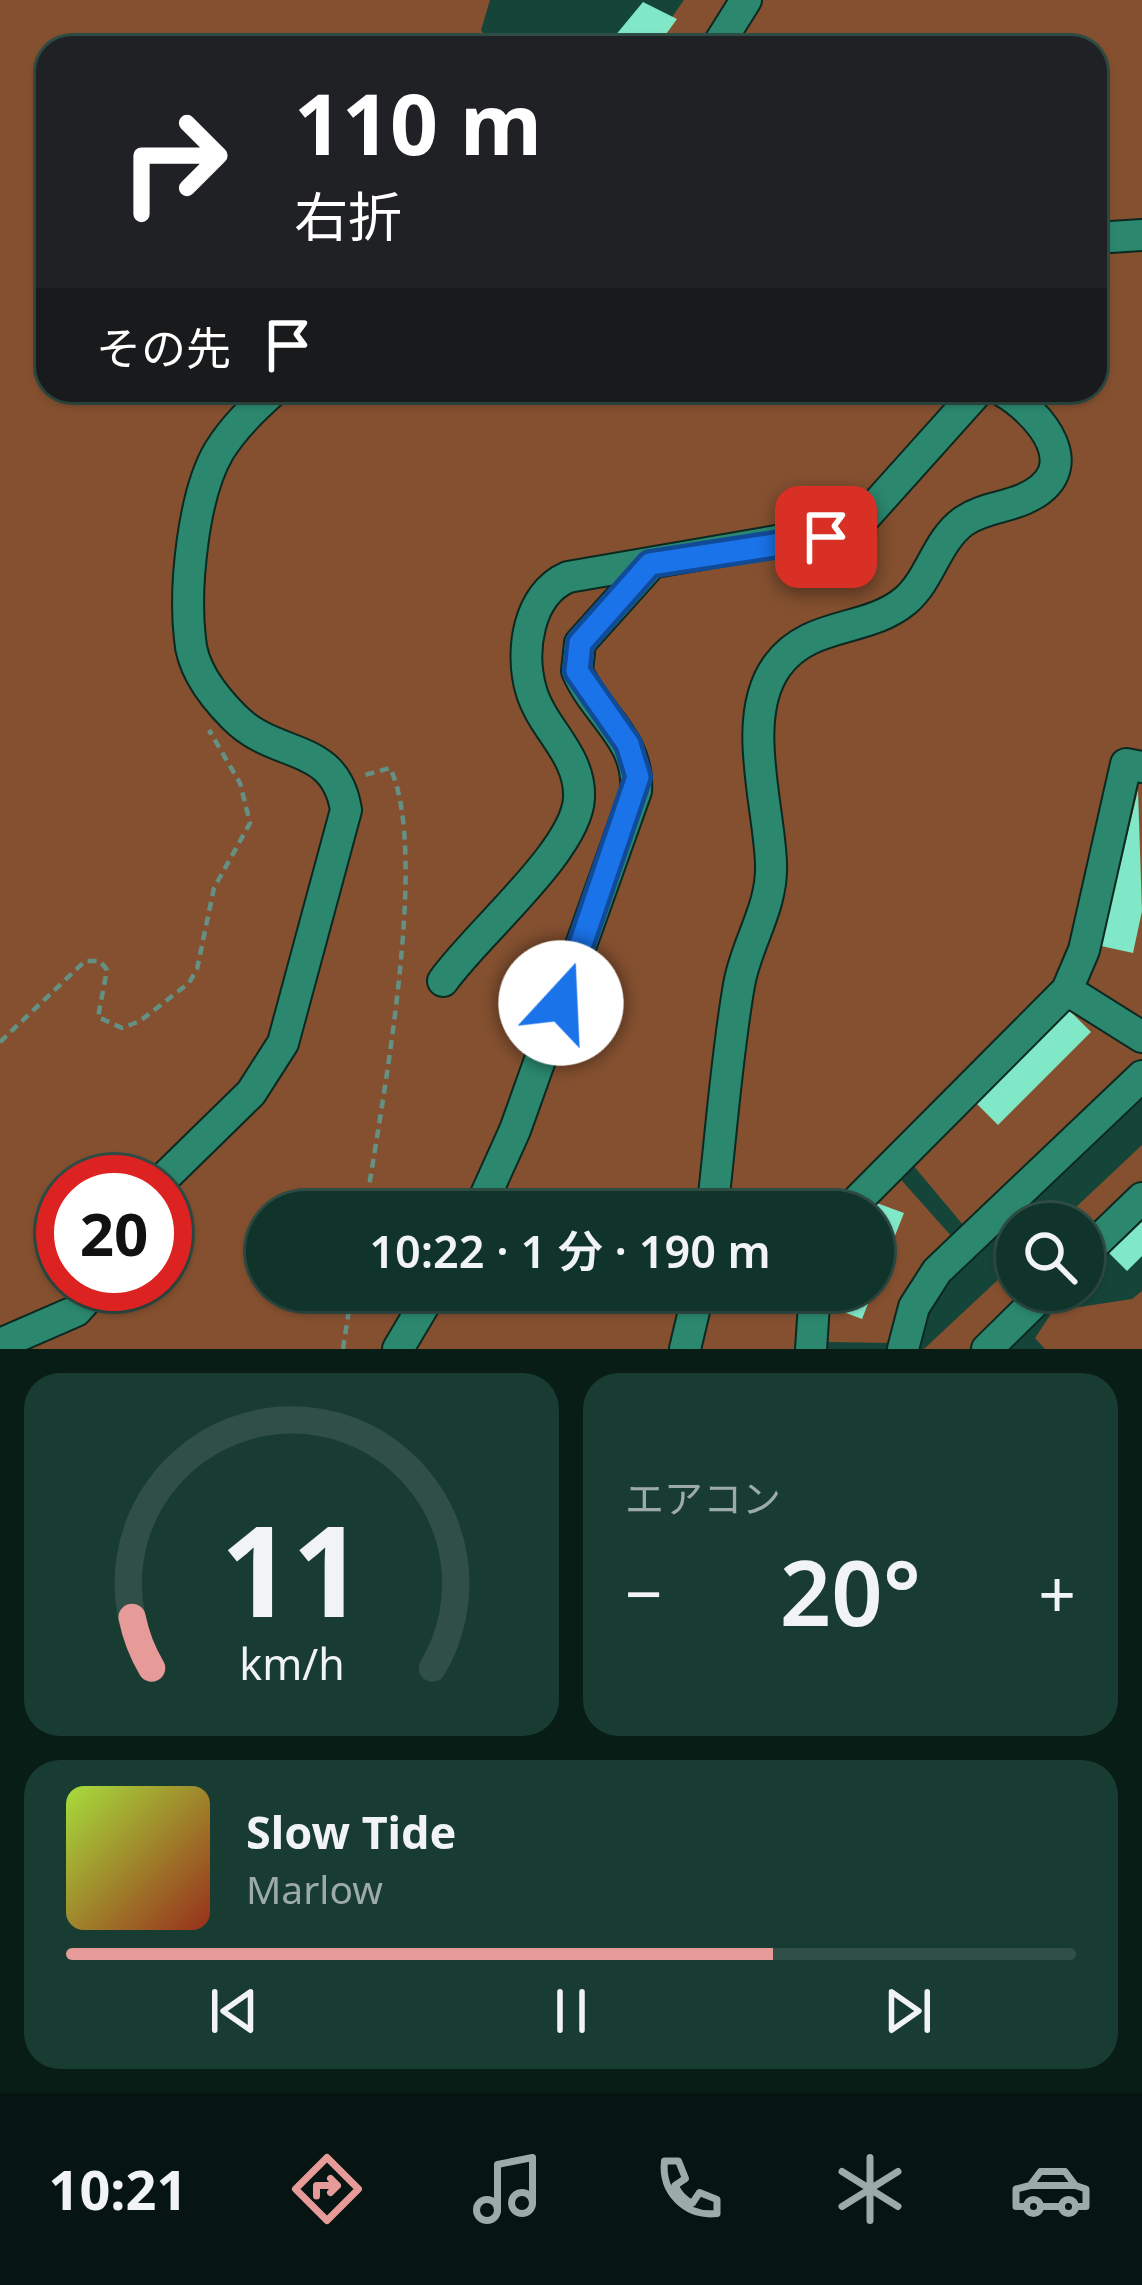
<!DOCTYPE html>
<html lang="ja">
<meta charset="utf-8">
<style>
body{margin:0;font-family:"Noto Sans","Noto Sans JP",sans-serif;background:#193c32;color:#f1f3f6;height:100vh;display:flex;flex-direction:column;font-size:45px;white-space:nowrap}
*{box-sizing:border-box;margin:0}
p{font-size:39px;color:#9caaa8}
.icon{flex:none;width:66px;height:66px;fill:none;stroke:currentColor;stroke-width:2;stroke-linecap:round;stroke-linejoin:round}
.map{position:relative;height:1349px;overflow:hidden}
.panel{display:flex;flex-direction:column;gap:24px;padding:24px;background:#091d17;flex:1}
.panel>*{flex:none}
.guide{position:absolute;left:36px;top:36px;width:1071px;height:366px;border-radius:36px;box-shadow:0 3px 9px #0004,0 0 0 3px #304f47;background:#202124;color:#fff;overflow:hidden}
.tools{position:absolute;left:996px;top:1203px;display:grid;gap:24px}
.tools a{display:grid;place-items:center;width:108px;height:108px;border-radius:50%;background:#10342a;box-shadow:0 3px 9px #0004,0 0 0 3px #304f47;font-size:60px}
.speed{position:absolute;left:36px;top:1155px;display:flex;gap:24px;font-size:60px;font-weight:700;text-align:center}
.speed>*{display:grid;place-content:center;width:156px;height:156px;border-radius:50%;background:#10342a;box-shadow:0 3px 9px #0004,0 0 0 3px #304f47;line-height:1}
.speed .limit{border:18px solid #d22;background:#fff;color:#111}
.pin{position:absolute;display:grid;place-items:center;width:102px;height:102px;color:#fff;margin:-51px;border-radius:24px;box-shadow:0 6px 18px #0006}
.me{position:absolute;width:132px;margin:-66px;rotate:20deg;stroke-linejoin:round;filter:drop-shadow(0 0 9px #0008)}
.turn{display:flex;align-items:center;gap:42px;height:252px;padding:0 60px;font-size:54px}
.turn .icon{width:156px;height:156px;stroke-width:2.5}
.turn b{display:block;font-size:84px;line-height:102px}
.then{display:flex;align-items:center;height:114px;padding:0 60px;background:#0003;gap:24px;font-size:45px}
.big{font-size:90px;font-weight:600;line-height:1.1}
.panel .tile{flex:1;display:flex;flex-direction:column;justify-content:center;gap:18px;min-width:0;padding:0 42px;border-radius:36px;background:#193c32}
.panel .dial{align-items:center;gap:0}
.dial svg{height:312px;overflow:visible;fill:none;stroke:#304f47;stroke-width:7;stroke-linecap:round;text-anchor:middle}
.dial text{fill:#f1f3f6;stroke:none}
.song{display:flex;align-items:center;gap:36px}
.cover{width:144px;height:144px;border-radius:18px;background:linear-gradient(135deg,hsl(80 70% 55%),hsl(10 70% 35%))}
.played{height:12px;border-radius:6px;background:linear-gradient(90deg,#e69b98 70%,#304f47 70%)}
.keys{display:flex;justify-content:space-around;direction:ltr}
.heat{display:flex;justify-content:space-between;align-items:center;font-size:66px;direction:ltr}
.panel .tiles{flex:1;display:grid;gap:24px;grid-template-columns:1fr 1fr}
.tile:last-child{grid-column:span 2}
.trip{position:absolute;left:246px;top:1191px;width:648px;height:120px;border-radius:60px;background:#10342a;box-shadow:0 3px 9px #0004,0 0 0 3px #304f47;font-weight:600;line-height:120px;text-align:center}
.tab-bar{display:flex;height:192px;justify-content:space-around;align-items:center;background:#061511;color:#9caaa8}
.tab-bar .icon{width:84px;height:84px}
.tab-bar .on{color:#e69b98}
.tab-bar b{font-size:54px;color:#f1f3f6}
.map>svg:first-child{display:block}
</style>
<div class="map">
<svg width="1142" height="1349" viewBox="0 0 1142 1349">
<rect width="100%" height="100%" fill="#154538"/>
<path fill="#845030" fill-rule="evenodd" d="M0 0H490L481 30 494 48H48V390H1095V48H650L684 0H1142V761L1066 979 835 1212H267V1290H806L797 1349H0ZM63 1182H165V1284H63Z
M1142 779V1059L964 1226 907 1158 1066 1002 1129 790Z
M1142 1145V1184L1083 1240V1224H1058Z
M895 1173 953 1238 915 1278 892 1343 829 1342 820 1332 825 1290H873V1212H859Z
M1017 1262V1290H1031L969 1349H924Z
M1142 1291V1349H1045L1035 1338 1053 1311 1132 1299Z"/>
<path fill="#80e7c7" d="M643 2 677 19 656 48H605Z
M1138 790 1142 911 1133 953 1101 946Z
M1069 1010 1091 1032 998 1125 976 1103Z
M874 1202 904 1213 862 1319 833 1308 839 1290H873Z
M1142 1214V1256L1127 1271 1105 1249Z"/>
<g fill="none" stroke-linecap="round" stroke-linejoin="round">
<defs>
<path id="minor" d="M716 48 746 0
M1095 238 1142 235
M443 981C477 933 577 850 579 798 581 754 542 729 531 690 520 651 528 594 568 577L846 529 865 517 979 390
M1067 990 1142 1037
M160 1182 251 1093 283 1043 346 810C335 741 276 760 234 717 214 697 192 669 190 639 184 588 193 495 219 451 234 427 253 409 274 390
M478 1212 515 1130 636 791C640 739 596 715 577 671L580 643 651 564
M712 1212C721 1137 726 1060 739 985 746 943 773 908 771 863 769 805 740 717 777 666 809 621 866 633 905 601 931 579 936 541 964 521 983 508 1004 508 1024 499 1089 470 1040 412 1001 390
M846 1212 1067 990 1084 950 1126 764 1142 767
M1083 1255 1142 1198
M0 1344 76 1311 100 1284
M398 1349 433 1290
M685 1349 699 1290
M811 1349 815 1290
M903 1349 914 1307 937 1271 1142 1076
M987 1349 1047 1290"/>
</defs>
<use href="#minor" stroke="#0c2920" stroke-width="34"/>
<path stroke="#649183" stroke-width="4.5" stroke-dasharray="9 6" stroke-linecap="butt" d="M0 1042 85 961H100L107 970 98 1017 122 1028 140 1021 189 983 197 969 214 888 250 823 240 783 209 730
M365 1212C380 1112 431 853 390 768L365 775
M343 1349 352 1290"/>
<use href="#minor" stroke="#2b886f" stroke-width="30"/>
</g>
<g fill="none" stroke-linecap="round" stroke-linejoin="round">
<defs>
<path id="route" d="M561 1003 638 777 628 744 577 671 580 643 650 564 826 537"/>
</defs>
<use href="#route" stroke="#114b97" stroke-width="30"/>
<use href="#route" stroke="#1a73e8" stroke-width="21"/>
</g>
</svg>
<div class="tools">
<a><svg class="icon" aria-label="search" viewBox="0 0 24 24"><circle cx="10" cy="10" r="6"/><path d="M15 15l6 6"/></svg></a>
</div>
<div class="speed"><div class="limit">20</div></div>
<div class="pin" style="left:826px;top:537px;background:#d93025"><svg class="icon" aria-label="arrive" viewBox="0 0 24 24"><path d="M6 21V4h12l-3 4 3 4H6"/></svg></div>
<svg class="me" style="left:561px;top:1003px" viewBox="-20 -20 40 40"><circle r="19" fill="#fff"/><path d="M0-13L10 11 0 6-10 11z" fill="#1a73e8"/></svg>
<div class="trip">10:22 · 1 分 · 190 m</div>
<div class="guide">
<div class="turn"><svg class="icon" aria-label="right" viewBox="0 0 24 24"><path d="M7 20v-9h11M14 6l5 5-5 5"/></svg><div><b>110 m</b>右折</div></div>
<div class="then">その先<svg class="icon" aria-label="arrive" viewBox="0 0 24 24"><path d="M6 21V4h12l-3 4 3 4H6"/></svg></div>
</div>
</div>
<section class="panel">
<div class="tiles">
<div class="tile dial"><svg viewBox="0 0 100 80">
<path d="M14 69A42 42 0 1 1 86 69"/>
<path d="M14 69A42 42 0 0 1 9 56" stroke="#e69b98"/>
<text x="50" y="56" font-size="32" font-weight="700">11</text>
<text x="50" y="72" font-size="11">km/h</text>
</svg></div>
<div class="tile"><p>エアコン</p>
<div class="heat"><a>−</a><b class="big">20°</b><a>+</a></div>
</div>
<div class="tile">
<div class="song"><i class="cover"></i><div><b>Slow Tide</b><p>Marlow</p></div></div>
<div class="played"></div>
<div class="keys"><svg class="icon" aria-label="previous" viewBox="0 0 24 24"><path d="M18 5L8 12l10 7zM5 5v14"/></svg><svg class="icon" aria-label="pause" viewBox="0 0 24 24"><path d="M8 5v14M16 5v14"/></svg><svg class="icon" aria-label="next" viewBox="0 0 24 24"><path d="M6 5l10 7-10 7zM19 5v14"/></svg></div>
</div>
</div>
</section>
<nav class="tab-bar">
<b>10:21</b>
<svg class="icon on" aria-label="directions" viewBox="0 0 24 24"><path d="M12 3l9 9-9 9-9-9zM9 14v-3h6M13 9l2 2-2 2"/></svg>
<svg class="icon" aria-label="music" viewBox="0 0 24 24"><path d="M9 18V5l10-2v13"/><circle cx="6" cy="18" r="3"/><circle cx="16" cy="16" r="3"/></svg>
<svg class="icon" aria-label="phone" viewBox="0 0 24 24"><path d="M5 4h4l2 5-3 2q2 4 5 5l2-3 5 2v4C11 20 4 13 5 4z"/></svg>
<svg class="icon" aria-label="climate" viewBox="0 0 24 24"><path d="M12 3v18M4 7l16 10M4 17L20 7"/></svg>
<svg class="icon" aria-label="car" viewBox="0 0 24 24"><path d="M5 17H2v-5l4-1 3-4h7l3 4 3 1v5h-3M9 17h6M6 11h13"/><circle cx="7" cy="17" r="2"/><circle cx="17" cy="17" r="2"/></svg>
</nav>
